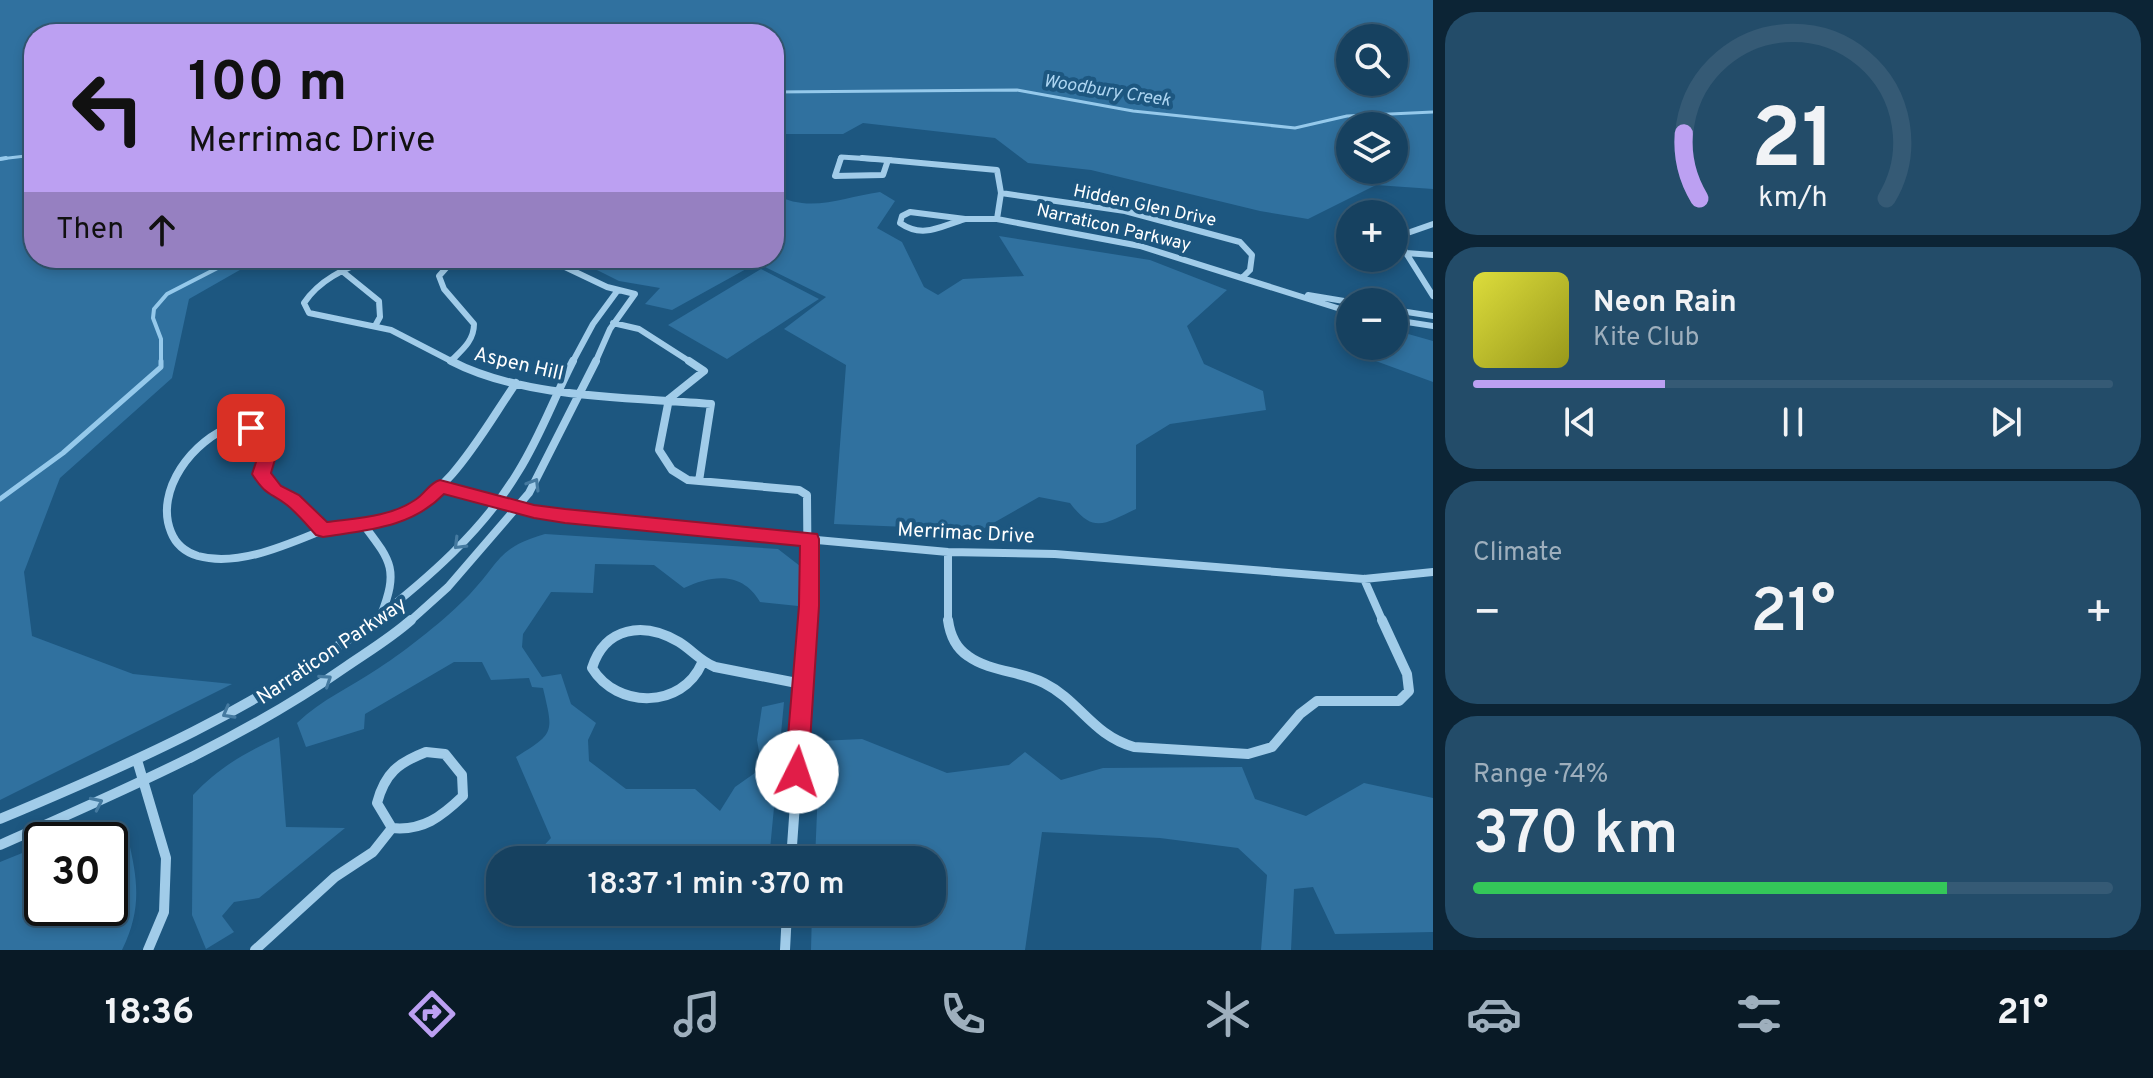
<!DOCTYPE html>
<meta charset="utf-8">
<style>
body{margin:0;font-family:Overpass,sans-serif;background:#234c69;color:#f1f3f6;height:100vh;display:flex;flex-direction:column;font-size:30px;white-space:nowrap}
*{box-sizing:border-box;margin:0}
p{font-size:26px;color:#9eafbd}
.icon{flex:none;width:44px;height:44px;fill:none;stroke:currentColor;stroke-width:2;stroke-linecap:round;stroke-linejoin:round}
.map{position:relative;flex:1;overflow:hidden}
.details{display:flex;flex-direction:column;gap:12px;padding:12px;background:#0c2435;width:720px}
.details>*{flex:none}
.banner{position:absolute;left:24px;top:24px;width:760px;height:244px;border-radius:32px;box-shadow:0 4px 12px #0003,0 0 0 2px #355a75;background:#bca0f2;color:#111;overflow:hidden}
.tools{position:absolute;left:1336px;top:24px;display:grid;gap:16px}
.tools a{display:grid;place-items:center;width:72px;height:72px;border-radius:50%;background:#164160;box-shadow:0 4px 12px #0003,0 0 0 2px #355a75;font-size:40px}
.speed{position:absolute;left:24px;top:822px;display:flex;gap:16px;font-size:40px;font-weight:700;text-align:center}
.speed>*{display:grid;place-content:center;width:104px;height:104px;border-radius:50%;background:#164160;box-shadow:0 4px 12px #0003,0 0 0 2px #355a75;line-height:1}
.speed .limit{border:4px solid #111;border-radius:12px;background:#fff;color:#111}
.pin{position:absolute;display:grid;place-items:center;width:68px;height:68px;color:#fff;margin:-34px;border-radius:16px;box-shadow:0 4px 12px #0006}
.me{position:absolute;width:88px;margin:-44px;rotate:4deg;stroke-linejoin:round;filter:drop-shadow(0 0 6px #0008)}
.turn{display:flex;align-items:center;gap:28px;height:168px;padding:0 32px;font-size:36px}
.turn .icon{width:104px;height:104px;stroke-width:2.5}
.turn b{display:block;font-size:56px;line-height:68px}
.then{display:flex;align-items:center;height:76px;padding:0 32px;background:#0003;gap:16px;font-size:30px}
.big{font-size:60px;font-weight:600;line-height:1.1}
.details .card{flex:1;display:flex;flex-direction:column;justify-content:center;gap:12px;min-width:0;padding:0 28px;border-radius:32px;background:#234c69}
.details .dial{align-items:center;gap:0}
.dial svg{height:208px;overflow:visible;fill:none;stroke:#355a75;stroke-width:7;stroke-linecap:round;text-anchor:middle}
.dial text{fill:#f1f3f6;stroke:none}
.song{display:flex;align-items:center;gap:24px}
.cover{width:96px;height:96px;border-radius:12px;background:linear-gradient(135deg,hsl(60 70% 55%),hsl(60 70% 35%))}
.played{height:8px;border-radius:4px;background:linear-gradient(90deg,#bca0f2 30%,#355a75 30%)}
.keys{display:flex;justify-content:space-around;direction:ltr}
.heat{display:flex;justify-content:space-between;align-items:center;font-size:44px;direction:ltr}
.charge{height:12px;border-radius:6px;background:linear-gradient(90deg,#34c759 74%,#355a75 0)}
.trip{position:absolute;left:486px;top:846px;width:460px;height:80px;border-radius:32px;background:#164160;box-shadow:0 4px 12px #0003,0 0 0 2px #355a75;font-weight:600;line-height:80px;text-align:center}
.dock{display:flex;height:128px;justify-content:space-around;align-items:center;background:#091a26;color:#9eafbd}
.dock .icon{width:56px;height:56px}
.dock .selected{color:#bca0f2}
.dock b{font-size:36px;color:#f1f3f6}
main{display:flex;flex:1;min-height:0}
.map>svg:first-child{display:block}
</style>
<main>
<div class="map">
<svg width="1433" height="950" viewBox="0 0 1433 950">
<rect width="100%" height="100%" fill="#1d5780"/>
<path fill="#30719f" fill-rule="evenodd" d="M0 0H1433V189L1376 185 1308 219 1260 211 1091 170 1028 163 995 138 863 123 843 134H780L774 152V34H34V258H261L189 299 172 378 60 478 24 572 32 636 133 674 232 684 0 800ZM1394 38V82H1350V38ZM1394 126V170H1350V126Z
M880 192 895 201 877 228 902 242 924 287 938 295 963 279 1024 276 999 236 1150 260 1227 290 1187 326 1204 364 1263 391 1266 410 1170 424 1136 445V509C1105 523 1094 535 1070 503L1039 497 981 530 834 524 846 365 784 329 826 297 757 263 672 310 645 304 660 288 619 281 573 258H774V194C810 214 843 197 880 192Z
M761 269 819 299 727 359 668 325Z
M1394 330 1433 341V382L1373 360 1374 356 1361 346H1394Z
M545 534 778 549 800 566 798 606 760 602C742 571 712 575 684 588L654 565 595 564 593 593 551 592 523 634 522 647 542 677 561 674 571 704 596 723 588 740 589 761 626 789H695L720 811 735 787 762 768 757 740 762 707 784 702 769 860H670L589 852 585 860H534L533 857 551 838 516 757C556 733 553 732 543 688L532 687 529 678 491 680 482 662H454L365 714 364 729 306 747 297 723C322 699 351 687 379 668 408 649 446 619 470 594 501 561 497 548 545 534Z
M279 737 286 827 345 828 259 898 234 902 222 916 234 932 206 949 192 915 193 795C218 768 246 752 279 737Z
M862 739 947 773 1009 765 1025 752 1061 780 1103 768 1242 767 1255 799 1306 816 1364 783 1433 798V932L1335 934 1313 887 1294 889 1291 950H1261L1267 875 1238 848 1160 838 1042 832 1025 950H811L812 912H932V860H815L820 741Z
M67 835 128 838C138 881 142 909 122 950H0V862L42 845V908H110V840H54Z"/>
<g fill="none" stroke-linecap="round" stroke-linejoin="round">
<path stroke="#95c9eb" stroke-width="3" d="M774 92 1017 90 1133 111 1295 128 1347 116 1433 112
M0 159 34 155"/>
<path stroke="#95c9eb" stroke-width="4" d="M0 159 6 158
M161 363V339L153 318 154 309 167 294 237 258"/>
<path stroke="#95c9eb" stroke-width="5" d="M0 499 63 453 161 367V361"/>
<path stroke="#a1cce9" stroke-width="5" d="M840 160 841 157 888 160
M888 160H891"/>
<path stroke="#a1cce9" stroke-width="6" d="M841 158 835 176 883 175 888 160
M862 158 888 160
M888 160 997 170 1001 193
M910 212 965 219C941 226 923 239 900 223L902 216Z
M965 219H997L1140 246 1350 312
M997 219 1001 193 1125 211 1240 242 1252 255 1250 270 1243 277
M1433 224 1396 237 1433 296
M1406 253 1433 255
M371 258C345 269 320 279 304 303L309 313 391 330 455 363
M402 258 447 267 462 258
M546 258 607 287 635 294 610 329 595 363
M447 267 439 276 444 289 474 324C474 341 462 350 451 361
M342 271 379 301 380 317 375 326
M1308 295 1350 302
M1394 310 1433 316
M1394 320 1433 326
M613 323 639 329 692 363
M572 363 593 324 618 290"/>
<path stroke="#a1cce9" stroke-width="8" d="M451 361C524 399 629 397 711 404L699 481
M689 361 704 371 669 399 659 450 672 470 688 480 799 490 807 495 808 622
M233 426 247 427 266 439 267 456 261 474 274 491 293 500 323 530C286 545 238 567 198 556 185 552 176 545 171 532 154 491 193 439 233 426Z
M440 486 534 511 596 520 948 552 1055 554 1364 579 1433 572
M363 524C391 561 399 569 381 615
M323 530C345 527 370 527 391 519 450 497 482 432 516 383
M948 552V622
M1364 579 1383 622
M372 622C426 580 482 532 518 472 540 437 554 398 573 361
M409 622 448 587 529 493 596 361"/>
<path stroke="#a1cce9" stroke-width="10" d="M948 620C950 635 956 648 968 656 990 672 1021 671 1044 683 1080 701 1092 735 1134 747L1248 754 1272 747 1300 714 1317 701H1399L1409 691 1407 674 1382 620
M702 663C682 709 617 709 592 668 605 627 643 621 679 642 692 650 700 661 715 667L802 684
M426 752 445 754 462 775 463 796C441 817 423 831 392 828L377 803C385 773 398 763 426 752Z
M137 760 166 858 164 912 148 950
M0 819C131 764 261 707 374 620
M0 845C119 792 240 741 347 666 369 651 392 637 411 620
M791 860 808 620
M255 950 335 877 373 852 392 828
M785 950 787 912"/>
</g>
<defs><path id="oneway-chevron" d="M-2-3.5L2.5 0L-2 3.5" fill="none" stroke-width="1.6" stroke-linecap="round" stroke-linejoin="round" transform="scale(2)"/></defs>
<g stroke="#457aa0">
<use href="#oneway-chevron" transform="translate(534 484) rotate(-59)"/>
<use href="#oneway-chevron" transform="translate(459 544) rotate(135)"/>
<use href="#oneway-chevron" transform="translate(326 680) rotate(-34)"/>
<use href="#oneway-chevron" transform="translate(228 713) rotate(151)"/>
<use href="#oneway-chevron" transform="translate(97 803) rotate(-25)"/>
</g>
<path fill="#e11d48" stroke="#92132f" stroke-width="2" d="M251 422 275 439 276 456 271 473 281 486 299 495 327 522C357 518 390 517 415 500 425 494 429 483 440 480L534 505 565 509 817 534 819 539V606L808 772 805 779 797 782 788 779 785 772 799 606 800 546 565 523 534 518 444 494C411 528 367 530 323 537L316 535C307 525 298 514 287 505 270 492 266 496 252 474L258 456 257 441 243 428Z"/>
<g text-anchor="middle" stroke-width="8" stroke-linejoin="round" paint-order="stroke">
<g font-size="18" font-style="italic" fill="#add5f1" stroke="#1d5780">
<text transform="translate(1107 90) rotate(9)" y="6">Woodbury Creek</text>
</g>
<g font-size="18" fill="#fff" stroke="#1d5780">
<text transform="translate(1145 205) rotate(12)" y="6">Hidden Glen Drive</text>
<text transform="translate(1114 227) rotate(13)" y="6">Narraticon Parkway</text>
</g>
<g font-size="20" fill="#fff" stroke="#1d5780">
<text transform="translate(519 363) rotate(13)" y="7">Aspen Hill</text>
<text transform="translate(966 532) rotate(3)" y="7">Merrimac Drive</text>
<text transform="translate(331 650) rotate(-34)" y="7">Narraticon Parkway</text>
</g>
</g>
</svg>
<div class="tools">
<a><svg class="icon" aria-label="search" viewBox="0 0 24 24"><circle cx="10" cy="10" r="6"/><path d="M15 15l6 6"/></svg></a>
<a><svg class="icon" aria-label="layers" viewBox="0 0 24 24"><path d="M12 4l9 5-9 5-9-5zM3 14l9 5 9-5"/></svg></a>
<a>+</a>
<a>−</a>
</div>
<div class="speed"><div class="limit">30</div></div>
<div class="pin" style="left:251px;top:428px;background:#d93025"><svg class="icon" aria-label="arrive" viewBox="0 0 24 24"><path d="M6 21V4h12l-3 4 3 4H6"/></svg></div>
<svg class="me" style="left:797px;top:772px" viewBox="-20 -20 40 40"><circle r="19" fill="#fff"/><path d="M0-13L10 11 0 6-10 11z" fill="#e11d48"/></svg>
<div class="trip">18:37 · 1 min · 370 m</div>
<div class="banner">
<div class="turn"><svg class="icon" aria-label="left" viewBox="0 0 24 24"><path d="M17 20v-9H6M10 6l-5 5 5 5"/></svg><div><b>100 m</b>Merrimac Drive</div></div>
<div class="then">Then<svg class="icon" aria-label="ahead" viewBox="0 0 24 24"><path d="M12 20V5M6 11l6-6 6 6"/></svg></div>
</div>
</div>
<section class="details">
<div class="card dial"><svg viewBox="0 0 100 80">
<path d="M14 69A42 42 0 1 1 86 69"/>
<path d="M14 69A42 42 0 0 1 8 44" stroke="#bca0f2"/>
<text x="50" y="56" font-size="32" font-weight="700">21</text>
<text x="50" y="72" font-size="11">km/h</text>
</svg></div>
<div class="card">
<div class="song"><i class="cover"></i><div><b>Neon Rain</b><p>Kite Club</p></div></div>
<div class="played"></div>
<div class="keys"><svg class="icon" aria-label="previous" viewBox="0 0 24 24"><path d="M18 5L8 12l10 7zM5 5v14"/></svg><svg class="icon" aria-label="pause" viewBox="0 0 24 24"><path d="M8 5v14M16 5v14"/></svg><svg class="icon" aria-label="next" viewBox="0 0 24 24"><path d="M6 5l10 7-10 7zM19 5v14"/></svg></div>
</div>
<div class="card"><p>Climate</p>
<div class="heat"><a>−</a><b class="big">21°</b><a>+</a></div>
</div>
<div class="card"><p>Range · 74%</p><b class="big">370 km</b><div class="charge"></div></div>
</section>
</main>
<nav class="dock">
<b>18:36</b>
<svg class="icon selected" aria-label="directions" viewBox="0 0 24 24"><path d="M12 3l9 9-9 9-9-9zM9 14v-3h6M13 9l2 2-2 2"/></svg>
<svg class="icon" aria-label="music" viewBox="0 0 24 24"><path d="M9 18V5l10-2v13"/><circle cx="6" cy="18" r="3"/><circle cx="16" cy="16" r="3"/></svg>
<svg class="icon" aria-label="phone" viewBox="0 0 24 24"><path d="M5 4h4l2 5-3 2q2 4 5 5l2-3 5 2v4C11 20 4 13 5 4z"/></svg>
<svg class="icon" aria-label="climate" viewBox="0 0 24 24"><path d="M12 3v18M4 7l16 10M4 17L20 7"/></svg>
<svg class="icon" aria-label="car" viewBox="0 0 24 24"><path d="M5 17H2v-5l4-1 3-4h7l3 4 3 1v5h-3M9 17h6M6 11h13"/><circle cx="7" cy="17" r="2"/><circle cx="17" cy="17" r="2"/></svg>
<svg class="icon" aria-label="filters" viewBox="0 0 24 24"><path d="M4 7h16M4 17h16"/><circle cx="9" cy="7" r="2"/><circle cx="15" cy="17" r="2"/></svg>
<b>21°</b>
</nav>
